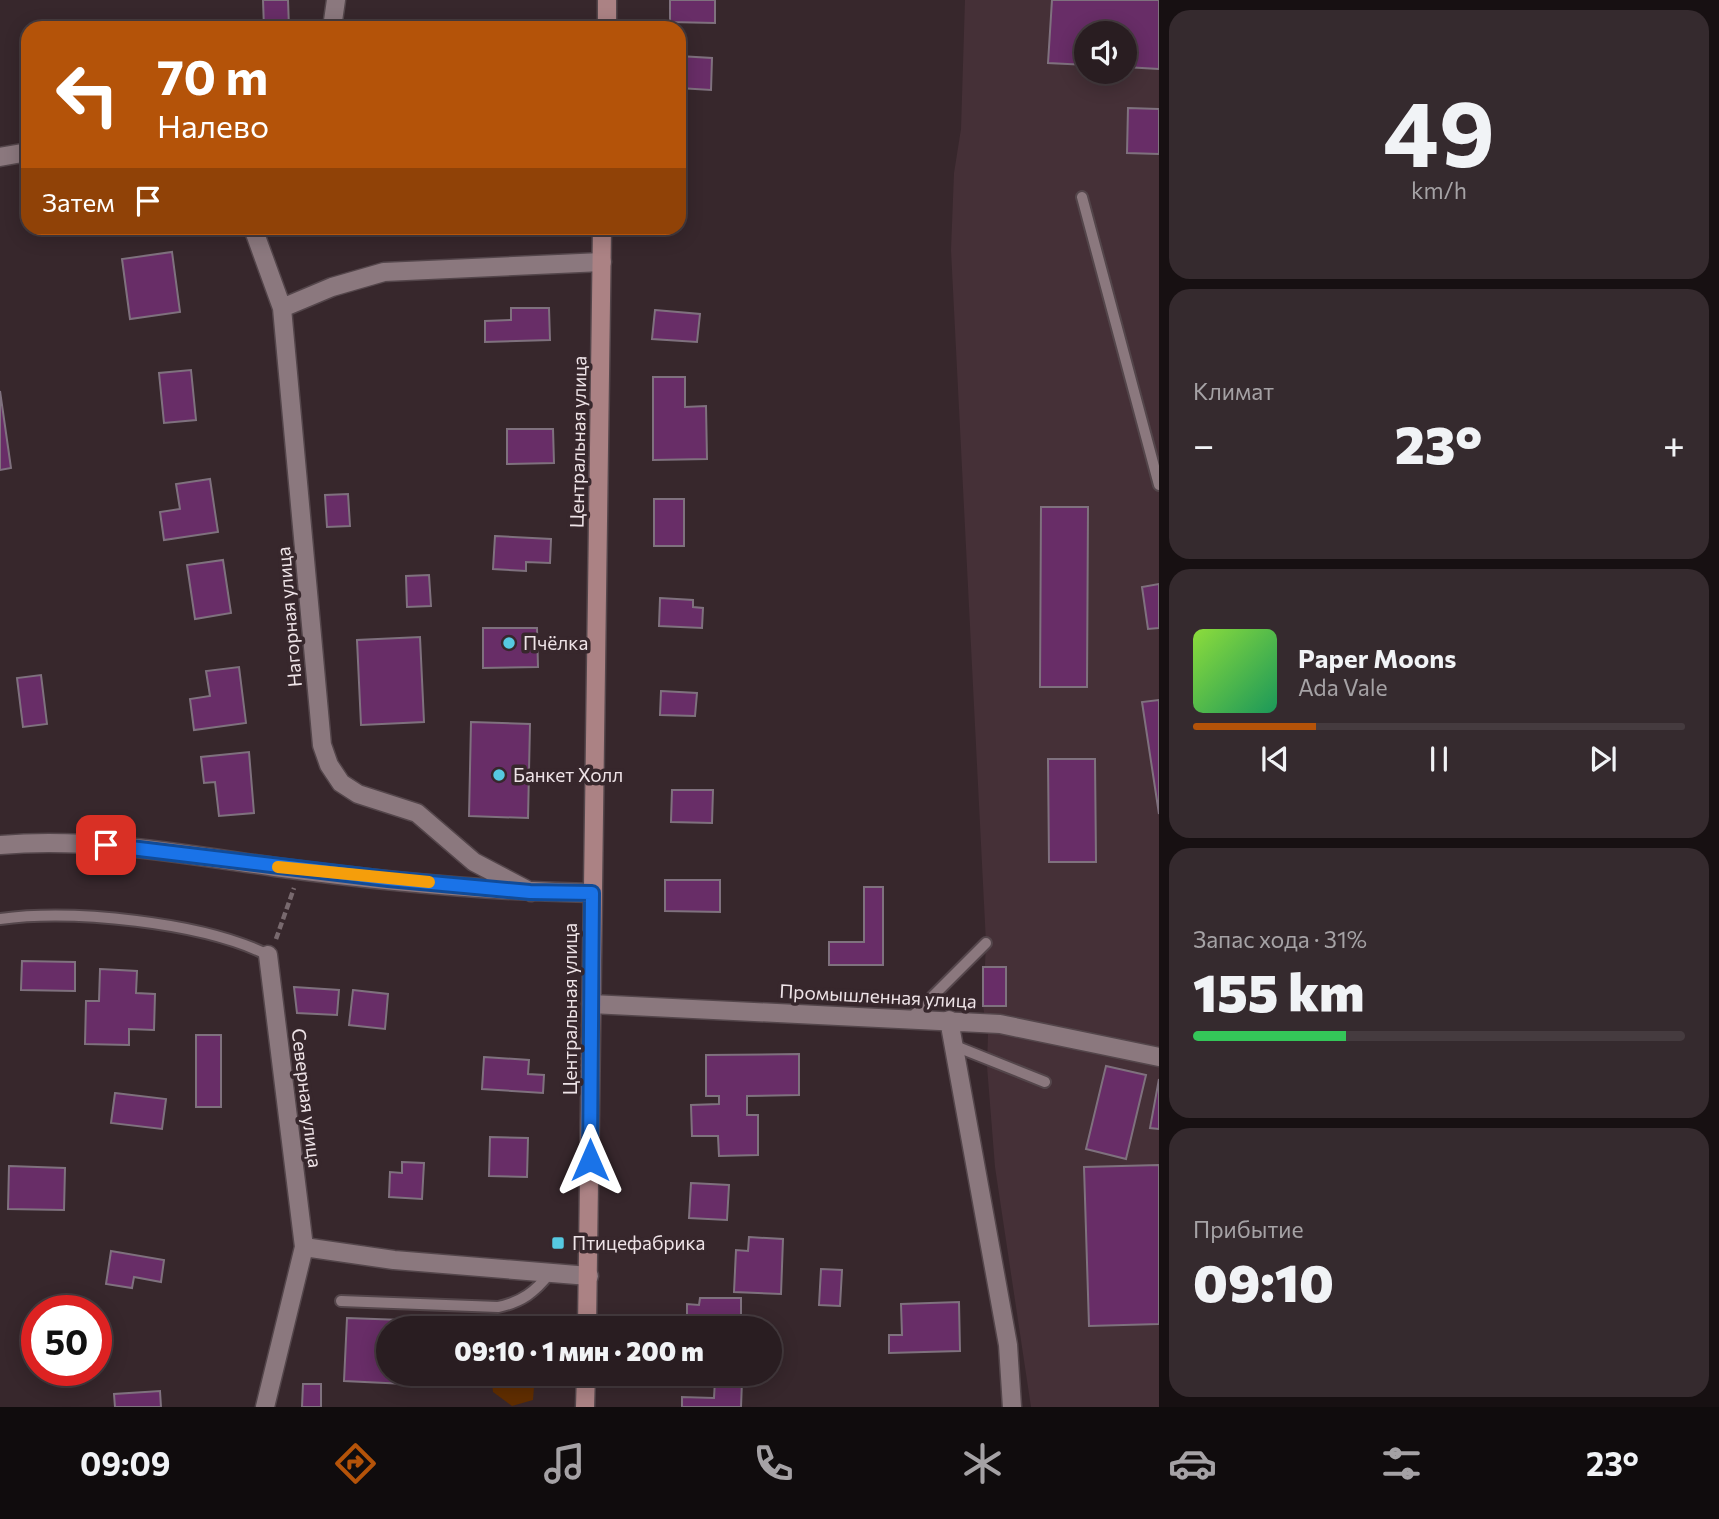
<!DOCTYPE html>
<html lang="ru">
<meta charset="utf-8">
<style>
body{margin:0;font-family:Commissioner,sans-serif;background:#352a2e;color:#f1f3f6;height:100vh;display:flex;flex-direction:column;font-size:26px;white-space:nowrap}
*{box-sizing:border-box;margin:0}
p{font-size:23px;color:#a5a2a5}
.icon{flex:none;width:38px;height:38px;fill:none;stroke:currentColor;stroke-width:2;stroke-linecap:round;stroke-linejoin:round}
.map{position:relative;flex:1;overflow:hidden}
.drawer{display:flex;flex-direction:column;gap:10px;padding:10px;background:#171012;width:560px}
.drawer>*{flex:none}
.guide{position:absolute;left:21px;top:21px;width:665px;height:214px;border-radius:21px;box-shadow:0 4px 18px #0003,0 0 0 2px #453b3f;background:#b45309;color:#fff;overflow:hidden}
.controls{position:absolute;left:1074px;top:21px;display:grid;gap:14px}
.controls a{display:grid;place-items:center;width:63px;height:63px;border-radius:50%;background:#291d21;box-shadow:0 4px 18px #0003,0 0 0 2px #453b3f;font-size:35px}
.speed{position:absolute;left:21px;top:1295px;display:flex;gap:14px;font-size:35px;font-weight:700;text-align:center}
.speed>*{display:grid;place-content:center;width:91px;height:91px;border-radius:50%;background:#291d21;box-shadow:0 4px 18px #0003,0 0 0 2px #453b3f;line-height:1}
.speed .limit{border:10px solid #d22;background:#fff;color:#111}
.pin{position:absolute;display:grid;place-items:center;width:60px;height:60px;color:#fff;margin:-30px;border-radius:14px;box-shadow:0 4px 10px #0006}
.me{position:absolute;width:77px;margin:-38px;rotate:0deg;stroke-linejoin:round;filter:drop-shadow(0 0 5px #0008)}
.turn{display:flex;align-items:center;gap:24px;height:147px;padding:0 21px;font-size:32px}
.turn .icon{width:91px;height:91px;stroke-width:2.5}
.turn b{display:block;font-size:49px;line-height:60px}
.then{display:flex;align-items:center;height:66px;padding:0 21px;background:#0003;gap:14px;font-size:26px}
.big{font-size:52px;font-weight:800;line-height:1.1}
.drawer .tile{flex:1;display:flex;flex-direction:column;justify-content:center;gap:10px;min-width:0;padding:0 24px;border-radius:21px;background:#352a2e}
.drawer .dial{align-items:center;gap:0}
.dial b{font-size:91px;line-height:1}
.song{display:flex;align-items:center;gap:21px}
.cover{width:84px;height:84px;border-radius:10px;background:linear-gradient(135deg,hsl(90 70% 55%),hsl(150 70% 35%))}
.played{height:7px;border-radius:4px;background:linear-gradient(90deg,#b45309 25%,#453b3f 25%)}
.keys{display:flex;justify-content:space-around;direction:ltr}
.heat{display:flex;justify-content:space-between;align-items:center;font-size:38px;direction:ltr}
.charge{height:10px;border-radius:5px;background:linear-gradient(90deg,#34c759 31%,#453b3f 0)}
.trip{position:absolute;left:376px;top:1316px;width:406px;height:70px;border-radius:35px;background:#291d21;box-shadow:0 4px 18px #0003,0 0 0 2px #453b3f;font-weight:800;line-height:70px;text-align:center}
.menu{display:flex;height:112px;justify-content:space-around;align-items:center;background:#100c0d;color:#a5a2a5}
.menu .icon{width:49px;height:49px}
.menu .on{color:#b45309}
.menu b{font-size:32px;color:#f1f3f6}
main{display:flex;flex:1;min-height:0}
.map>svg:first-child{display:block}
</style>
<main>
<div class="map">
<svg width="1159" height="1407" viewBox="0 0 1159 1407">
<rect width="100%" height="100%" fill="#37272c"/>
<path fill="#453037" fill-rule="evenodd" d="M965 0H1159V1407H1031L995 1167 987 1066 988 1035 983 1006 986 943 951 250 954 173 961 129ZM1087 33H1125V72H1087Z"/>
<path fill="#612e01" d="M491 1374H535L533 1400 512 1406 493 1392Z"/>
<path fill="#682d67" stroke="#7f717e" stroke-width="2" d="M263 0H288L289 28H264Z
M670 0H715V23L670 22Z
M1052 0H1159V69L1125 67V33H1087V65L1048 63Z
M679 56 712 58 711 90 679 88Z
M1128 108 1159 109V154L1127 153Z
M172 252 180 312 130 319 122 259Z
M511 308H549L550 340 485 342V321L511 320Z
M655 310 700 314 697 342 652 339Z
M191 370 196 420 164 423 159 373Z
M653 377H685V407L706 406 707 459 653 460Z
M0 391 11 468 0 470Z
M507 429H553L554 463 507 464Z
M210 479 218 532 164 540 160 512 180 509 176 484Z
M348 494 350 526 327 527 325 495Z
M654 499H684V546H654Z
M1041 507H1088L1087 687H1040Z
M495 536 551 539 550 563 526 562V571L493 569Z
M223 560 231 613 195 619 187 565Z
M429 575 431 606 407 607 406 576Z
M1159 584V628L1148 629 1142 587Z
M660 598 693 600V607L703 608 702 628 659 626Z
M483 628H537L538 667 483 668Z
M420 637 424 722 361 725 357 640Z
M239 667 246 723 194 730 190 699 210 696 206 671Z
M41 675 47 724 23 727 17 678Z
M661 691 697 693 695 716 660 715Z
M1159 700V814L1142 702Z
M471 722 530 724 528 818 469 816Z
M249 752 254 813 219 816 215 782 204 783 201 757Z
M1048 759H1095L1096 862H1049Z
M672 790H713L712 823 671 822Z
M665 880H720V912L665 911Z
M864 887H883V965H829V942H864Z
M22 961 75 962V991L21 990Z
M983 967H1006V1006H983Z
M100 969 137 971 136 993 155 994 154 1030 129 1029V1045L85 1044 86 1001H99Z
M294 987 339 990 337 1015 297 1013Z
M353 990 388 994 385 1029 349 1025Z
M196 1035H221V1107H196Z
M799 1054V1095L747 1096V1115H758V1155L719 1156 718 1136H692L691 1105 719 1104V1096H706V1055Z
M484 1057 529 1060 528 1074 544 1075 543 1093 482 1089Z
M1106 1066 1146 1075 1126 1159 1086 1149Z
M1159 1079V1129L1150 1128Z
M115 1093 166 1099 162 1129 111 1123Z
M490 1137 528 1138 527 1177 489 1176Z
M402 1162 424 1163 422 1199 389 1197 390 1172 402 1173Z
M1159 1165V1324L1089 1326 1084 1167Z
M9 1166 65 1168 64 1210 8 1209Z
M691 1183 729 1185 727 1220 689 1218Z
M749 1237 783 1239 781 1294 734 1292 736 1250 748 1251Z
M111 1251 164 1260 161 1282 134 1277 132 1288 106 1284Z
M821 1269 842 1270 840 1306 819 1305Z
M700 1298H741V1328H687V1304L699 1305Z
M959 1302 960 1351 889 1353V1335H902L901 1304Z
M347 1318 430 1321V1328H388V1374H428L427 1385 344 1381Z
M715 1380 742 1381 741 1407H682V1397L714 1398Z
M303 1384H321V1407H302Z
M160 1391 161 1407H115L114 1394Z"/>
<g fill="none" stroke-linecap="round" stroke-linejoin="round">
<defs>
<path id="service" d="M1082 197 1159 485
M0 919C72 909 202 922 268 955
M911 1018 986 943
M955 1046 1045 1082
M341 1301 498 1307C522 1302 535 1292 550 1273"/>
<path id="minor" d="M332 28 336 0
M0 157 28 152
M253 228 282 308 322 745 329 765 341 783 358 794 417 813 474 862 531 892
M282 308 332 287 384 272 602 262
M0 845C92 837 183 854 275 867 380 881 486 891 592 893
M591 1004 1000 1024 1159 1057
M949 1020 1008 1345 1012 1407
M304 1247 394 1260 589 1276
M265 1407 304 1247 268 955"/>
<path id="secondary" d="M607 28V0
M587 1328 602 228
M585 1407 586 1374"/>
</defs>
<use href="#service" stroke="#54464b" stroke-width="14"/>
<use href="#minor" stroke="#54464b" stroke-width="21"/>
<use href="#secondary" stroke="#54464b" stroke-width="21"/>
<path stroke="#78696e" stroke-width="4.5" stroke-dasharray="7 3.5" stroke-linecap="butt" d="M276 939 294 888"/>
<use href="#service" stroke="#8b787e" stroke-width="10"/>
<use href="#minor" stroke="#8b787e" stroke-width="18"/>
<use href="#secondary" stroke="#ab8284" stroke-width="18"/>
</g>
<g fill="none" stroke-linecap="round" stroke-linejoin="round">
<defs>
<path id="route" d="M106 845 388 879 530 892 592 893 590 1160"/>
</defs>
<use href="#route" stroke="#114b97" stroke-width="18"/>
<use href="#route" stroke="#1a73e8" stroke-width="12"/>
<path stroke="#f59e0b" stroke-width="12" d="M278 867 429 882"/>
</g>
<g fill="#56c9e1" stroke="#37272c" stroke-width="2.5">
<circle cx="509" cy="643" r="7"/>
<circle cx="499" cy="775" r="7"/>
<rect x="551" y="1236" width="14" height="14" rx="3.5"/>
</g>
<g text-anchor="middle" stroke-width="7" stroke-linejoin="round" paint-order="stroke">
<g font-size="19" fill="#eee3e7" stroke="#37272c">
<text transform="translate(578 442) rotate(-89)" y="7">Центральная улица</text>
<text transform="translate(289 617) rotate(-95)" y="7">Нагорная улица</text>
<text transform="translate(878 996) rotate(3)" y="7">Промышленная улица</text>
<text transform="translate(570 1009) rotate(-90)" y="7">Центральная улица</text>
<text transform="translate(307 1098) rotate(83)" y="7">Северная улица</text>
</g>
<g font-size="19" fill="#eee3e7" stroke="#37272c" text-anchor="start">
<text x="523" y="650">Пчёлка</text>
<text x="513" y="782">Банкет Холл</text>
<text x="572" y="1250">Птицефабрика</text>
</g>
</g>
</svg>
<div class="controls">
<a><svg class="icon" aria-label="sound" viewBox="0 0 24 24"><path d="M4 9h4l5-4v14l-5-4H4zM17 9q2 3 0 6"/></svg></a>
</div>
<div class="speed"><div class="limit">50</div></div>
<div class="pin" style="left:106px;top:845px;background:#d93025"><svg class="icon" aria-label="arrive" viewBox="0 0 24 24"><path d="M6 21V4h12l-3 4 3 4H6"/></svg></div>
<svg class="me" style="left:590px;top:1160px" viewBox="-20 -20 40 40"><path d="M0-17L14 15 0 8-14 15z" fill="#1a73e8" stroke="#fff" stroke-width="4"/></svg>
<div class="trip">09:10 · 1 мин · 200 m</div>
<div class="guide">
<div class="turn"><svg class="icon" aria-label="left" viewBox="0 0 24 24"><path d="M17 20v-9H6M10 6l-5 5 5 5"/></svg><div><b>70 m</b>Налево</div></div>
<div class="then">Затем<svg class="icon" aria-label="arrive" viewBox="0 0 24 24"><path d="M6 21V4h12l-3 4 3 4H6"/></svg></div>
</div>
</div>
<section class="drawer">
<div class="tile dial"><b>49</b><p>km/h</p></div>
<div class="tile"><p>Климат</p>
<div class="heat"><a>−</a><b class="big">23°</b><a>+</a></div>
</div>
<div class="tile">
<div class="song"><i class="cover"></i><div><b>Paper Moons</b><p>Ada Vale</p></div></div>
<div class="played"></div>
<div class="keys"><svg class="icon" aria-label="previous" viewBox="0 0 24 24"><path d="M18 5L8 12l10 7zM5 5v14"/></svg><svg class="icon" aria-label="pause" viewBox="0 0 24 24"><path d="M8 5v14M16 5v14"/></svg><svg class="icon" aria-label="next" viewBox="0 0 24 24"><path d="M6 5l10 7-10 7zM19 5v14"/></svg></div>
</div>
<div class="tile"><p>Запас хода · 31%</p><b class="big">155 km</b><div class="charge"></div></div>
<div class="tile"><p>Прибытие</p><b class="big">09:10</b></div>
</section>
</main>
<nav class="menu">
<b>09:09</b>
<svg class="icon on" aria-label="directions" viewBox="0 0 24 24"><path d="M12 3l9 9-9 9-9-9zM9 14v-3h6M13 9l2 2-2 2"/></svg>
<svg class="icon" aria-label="music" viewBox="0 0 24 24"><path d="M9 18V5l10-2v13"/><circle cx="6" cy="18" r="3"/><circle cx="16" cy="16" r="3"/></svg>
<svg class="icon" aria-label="phone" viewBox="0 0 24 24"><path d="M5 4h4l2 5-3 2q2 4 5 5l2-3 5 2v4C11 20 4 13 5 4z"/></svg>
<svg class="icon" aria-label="climate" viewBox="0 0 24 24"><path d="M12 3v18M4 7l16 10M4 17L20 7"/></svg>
<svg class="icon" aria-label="car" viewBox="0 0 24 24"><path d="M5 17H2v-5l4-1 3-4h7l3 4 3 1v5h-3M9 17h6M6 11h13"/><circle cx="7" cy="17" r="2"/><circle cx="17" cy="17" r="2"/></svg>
<svg class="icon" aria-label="filters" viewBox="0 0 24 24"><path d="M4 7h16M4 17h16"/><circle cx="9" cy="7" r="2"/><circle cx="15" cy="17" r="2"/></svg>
<b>23°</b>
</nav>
